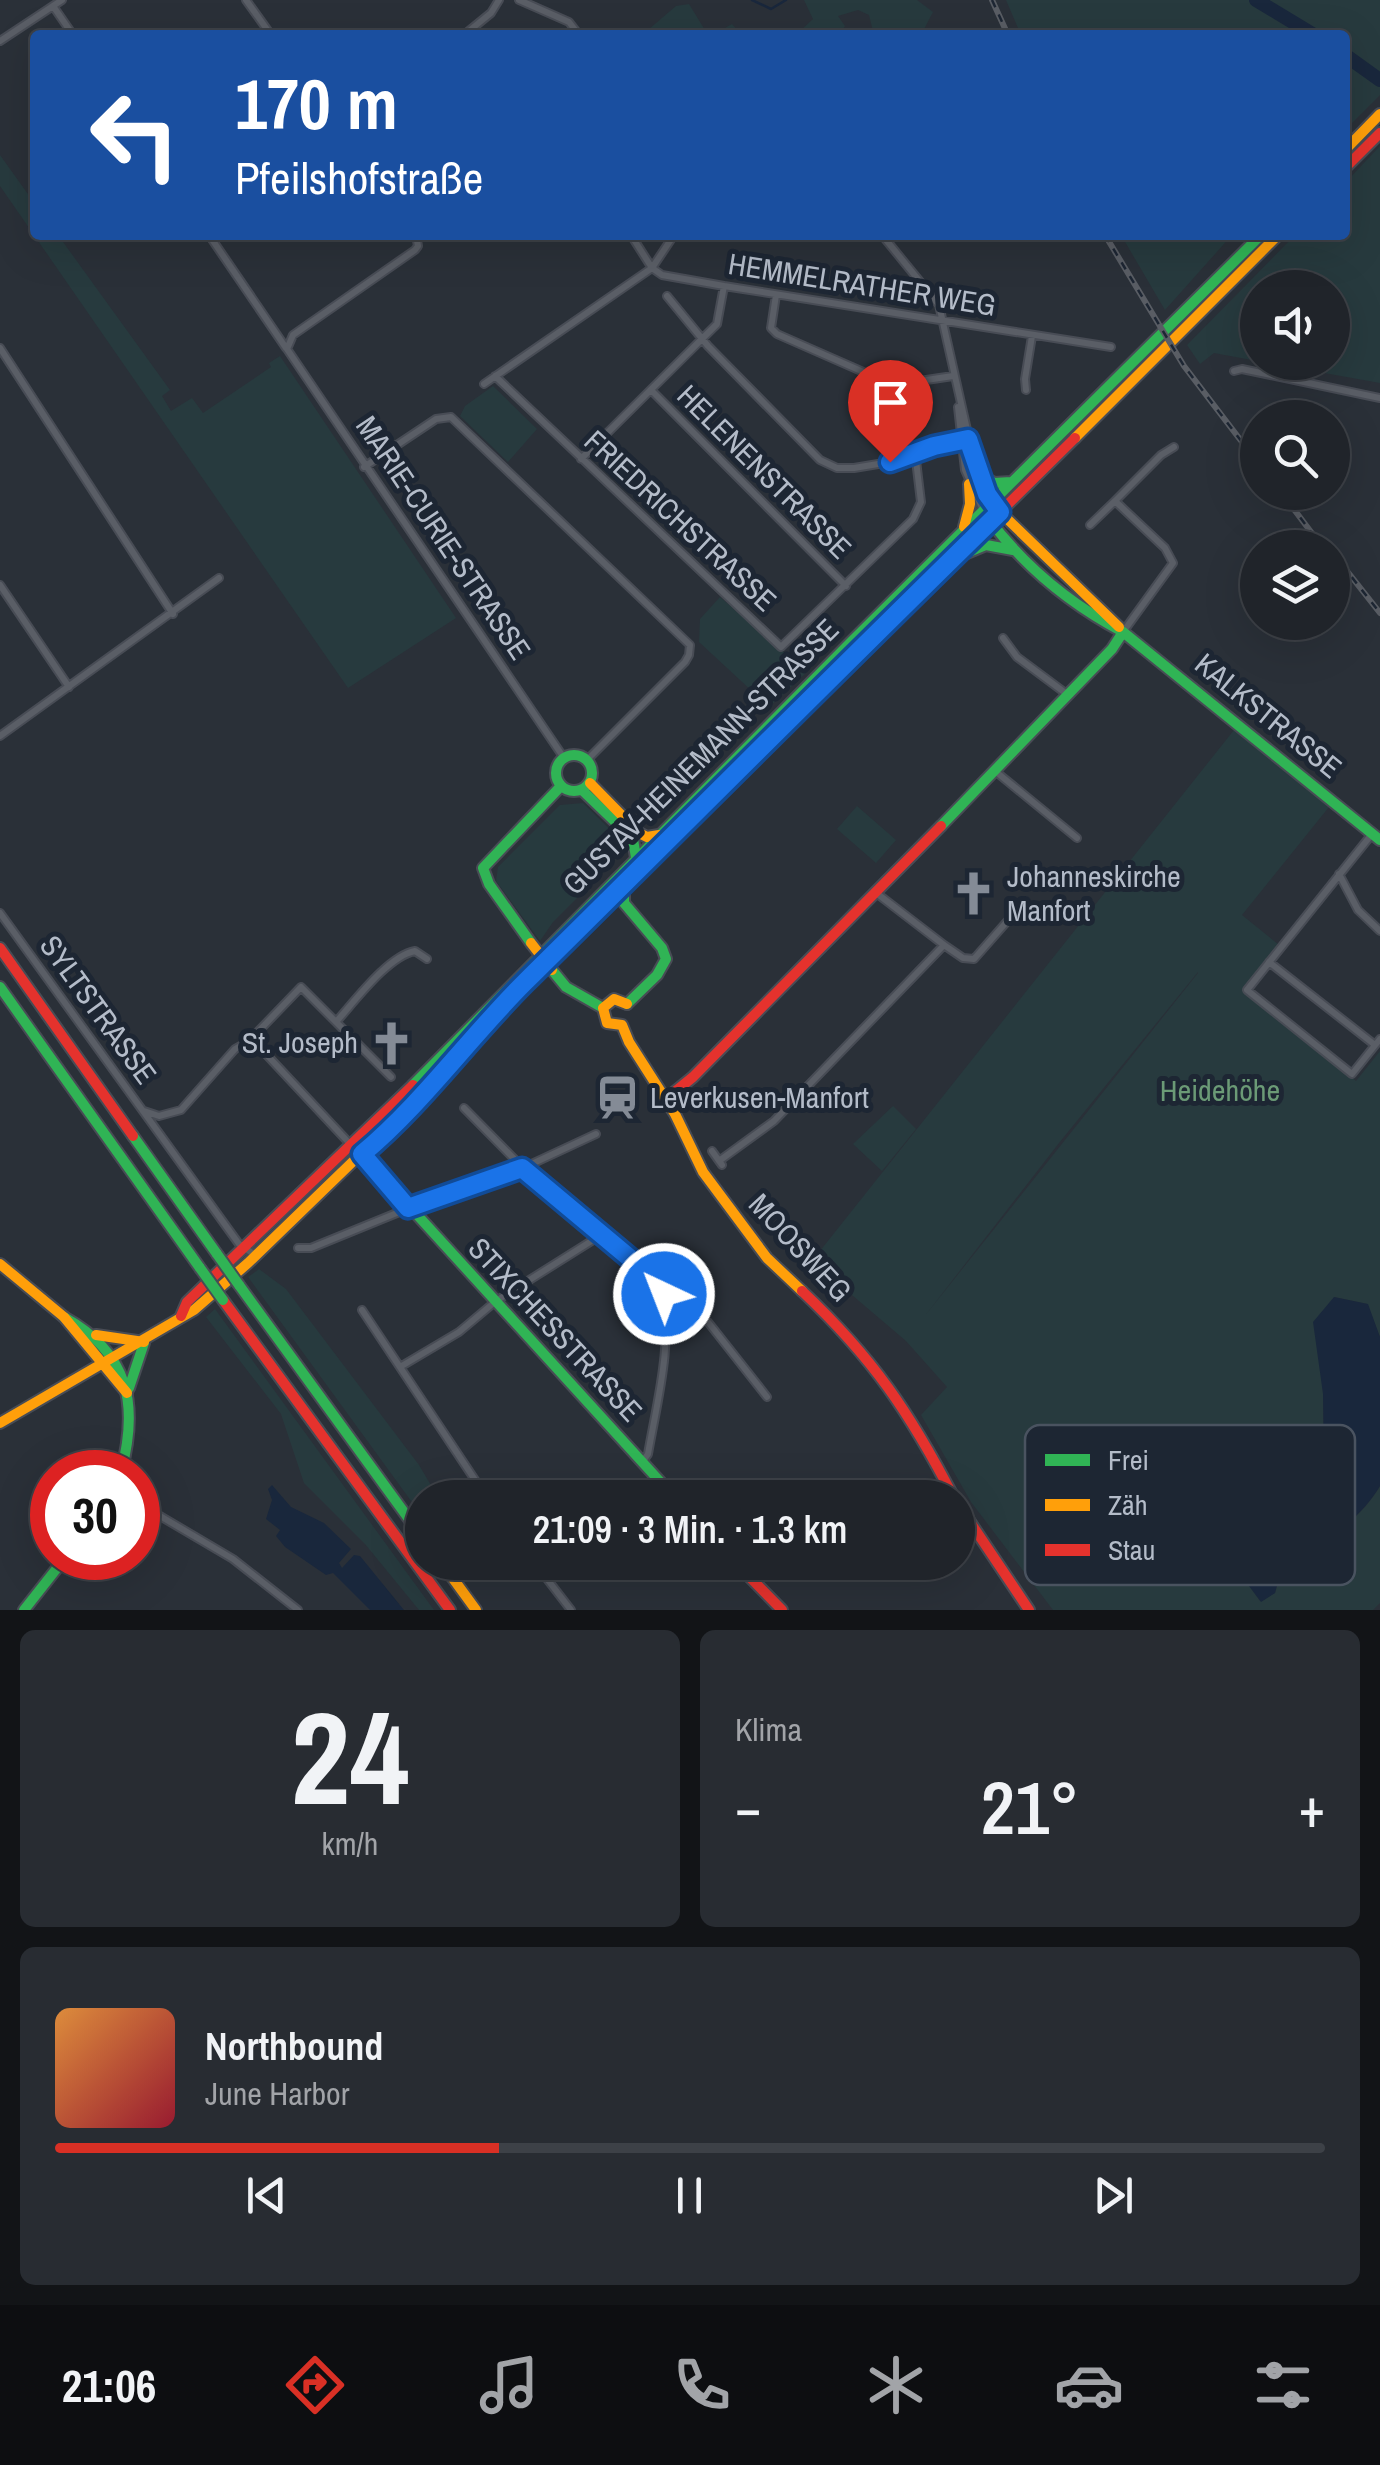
<!DOCTYPE html>
<html lang="de">
<meta charset="utf-8">
<style>
body{margin:0;font-family:"Archivo Narrow",sans-serif;background:#282c32;color:#f1f3f6;height:100vh;display:flex;flex-direction:column;font-size:38px;white-space:nowrap}
*{box-sizing:border-box;margin:0}
p{font-size:32px;color:#a2a4a8}
.icon{flex:none;width:55px;height:55px;fill:none;stroke:currentColor;stroke-width:2;stroke-linecap:round;stroke-linejoin:round}
.map{position:relative;height:1610px;overflow:hidden}
.side{display:flex;flex-direction:column;gap:20px;padding:20px;background:#121417;flex:1}
.side>*{flex:none}
.banner{position:absolute;left:30px;top:30px;width:1320px;height:210px;border-radius:10px;box-shadow:0 10px 40px #0002,0 0 0 2px #3d4147;background:#1a4fa0;color:#fff;overflow:hidden}
.fabs{position:absolute;left:1240px;top:270px;display:grid;gap:20px}
.fabs a{display:grid;place-items:center;width:110px;height:110px;border-radius:50%;background:#20242a;box-shadow:0 10px 40px #0002,0 0 0 2px #3d4147;font-size:50px}
.speed{position:absolute;left:30px;top:1450px;display:flex;gap:20px;font-size:50px;font-weight:700;text-align:center}
.speed>*{display:grid;place-content:center;width:130px;height:130px;border-radius:50%;background:#20242a;box-shadow:0 10px 40px #0002,0 0 0 2px #3d4147;line-height:1}
.speed .limit{border:15px solid #d22;background:#fff;color:#111}
.pin{position:absolute;display:grid;place-items:center;width:85px;height:85px;color:#fff;margin:-102px -42px;border-radius:50% 50% 50% 0;rotate:-45deg;box-shadow:0 0 10px #0007}
.pin .icon{rotate:45deg}
.me{position:absolute;width:110px;margin:-55px;rotate:317deg;stroke-linejoin:round;filter:drop-shadow(0 0 8px #0008)}
.turn{display:flex;align-items:center;gap:35px;height:210px;padding:0 40px;font-size:45px}
.turn .icon{width:130px;height:130px;stroke-width:2.5}
.turn b{display:block;font-size:70px;line-height:85px}
.big{font-size:75px;font-weight:600;line-height:1.1}
.side .widget{flex:1;display:flex;flex-direction:column;justify-content:center;gap:15px;min-width:0;padding:0 35px;border-radius:15px;background:#282c32}
.side .dial{align-items:center;gap:0}
.dial b{font-size:130px;line-height:1}
.song{display:flex;align-items:center;gap:30px}
.cover{width:120px;height:120px;border-radius:15px;background:linear-gradient(135deg,hsl(30 70% 55%),hsl(350 70% 35%))}
.played{height:10px;border-radius:5px;background:linear-gradient(90deg,#d93025 35%,#3d4147 35%)}
.keys{display:flex;justify-content:space-around;direction:ltr}
.heat{display:flex;justify-content:space-between;align-items:center;font-size:55px;direction:ltr}
.side .tiles{flex:1;display:grid;gap:20px;grid-template-columns:1fr 1fr}
.widget:last-child{grid-column:span 2}
.trip{position:absolute;left:405px;top:1480px;width:570px;height:100px;border-radius:50px;background:#20242a;box-shadow:0 10px 40px #0002,0 0 0 2px #3d4147;font-weight:600;line-height:100px;text-align:center}
.tabs{display:flex;height:160px;justify-content:space-around;align-items:center;background:#0d0e11;color:#a2a4a8}
.tabs .icon{width:70px;height:70px}
.tabs .on{color:#d93025}
.tabs b{font-size:45px;color:#f1f3f6}
.map>svg:first-child{display:block}
</style>
<div class="map">
<svg width="1380" height="1610" viewBox="0 0 1380 1610">
<rect width="100%" height="100%" fill="#2a3038"/>
<path fill="#273a3e" fill-rule="evenodd" d="M804 0H917L933 12 921 35H896L890 29 873 31 869 15 858 10 838 16 845 26 839 35 826 30 821 35H739L738 31 731 35H713L732 24 738 31 798 33 813 19Z
M1006 0H1380V95L1345 130V35H1021Z
M689 4 708 35H642L676 6Z
M1380 146V383L1268 363 1332 362V288H1258L1257 361 1214 353 1200 364 1187 345 1295 235H1345V183Z
M0 155 35 204V235H58L170 390 162 396 171 411 192 398 203 413 271 367 269 363 280 356 456 618 348 688 0 186Z
M1121 235H1232L1165 310Z
M493 386 537 429 508 462 460 416 465 406Z
M720 597 807 672 769 707 699 642 700 619Z
M1234 730 1329 807 1242 915 1279 945 1243 990 1356 1081 1380 1051V1337L1367 1304 1334 1297 1323 1394 1324 1460 1244 1533 1219 1542 1260 1601 1275 1593 1284 1560 1298 1544C1331 1545 1364 1513 1380 1486V1603L1373 1610H1053L971 1502 921 1415 947 1387 906 1341 812 1261ZM1198 972V973L924 1317 1059 1143Z
M583 803 625 844 624 851 553 922 540 941 496 881 498 867 560 805Z
M857 806 896 840 876 863 837 829Z
M893 1106 916 1129 882 1171 853 1144Z
M259 1269 286 1289 419 1465 438 1497 422 1498V1516L248 1277Z
M215 1309 434 1610H419L365 1544 304 1483 281 1414 206 1317Z"/>
<path fill="#19273c" d="M1334 1297 1368 1304 1380 1337V1486C1364 1513 1331 1544 1298 1544L1284 1560 1275 1593 1261 1602 1243 1578 1231 1573 1219 1543 1244 1533 1324 1460 1323 1394 1313 1322Z
M272 1485 291 1507 324 1523 351 1549 339 1563 342 1568 354 1555 360 1556 404 1610H370L333 1573 326 1575 285 1547 276 1536 280 1530 266 1519 272 1500 268 1489Z"/>
<g fill="none" stroke-linecap="round" stroke-linejoin="round">
<path stroke="#19273c" stroke-width="2.5" d="M752 0 771 9 786 0"/>
<path stroke="#19273c" stroke-width="14" d="M1256 0 1314 35
M1345 55 1380 80"/>
<defs>
<path id="street" d="M246 0 271 35
M519 0 569 22 579 35
M53 6 73 35
M464 35 491 13 499 0
M0 41 62 0
M209 235 286 348
M416 235 418 246 415 250 293 335 287 349 564 758
M631 235 652 268
M882 235 939 305 972 452 992 502
M652 268 662 275 724 286 1111 347
M776 295 771 328 777 334 893 385 953 376
M667 296 708 346 820 460 837 468H854L890 462 934 446 969 439
M0 348 173 614
M1234 371 1242 369 1380 398
M495 376 781 647 913 519 921 502 915 452
M484 384 652 268 674 235
M651 390 846 586
M1026 390 1025 379 1032 336
M958 407 965 470 983 510
M581 459 717 324 724 286
M364 467 436 419 451 417 690 645 689 655 685 662 587 760
M1090 525 1115 501
M0 585 69 687
M1123 632 1173 563 1165 548 1115 501 1161 455 1174 447
M1003 638 1017 657 1068 695
M0 736 219 578
M995 771 1077 838
M1372 834 1247 990 1352 1074 1380 1039
M1339 874 1358 910 1380 931
M875 892 944 945
M0 913 239 1244 255 1255
M1269 962 1375 1045
M336 1022C355 1001 388 956 415 951L427 959
M249 1041 265 1053 351 1145
M464 1108 532 1177 708 1322 767 1397
M144 1111 159 1116 181 1110 235 1049 249 1041 301 987 391 1077
M712 1151 722 1165
M719 1161 774 1121 944 945 963 958 974 959 1025 901
M298 1248H311L409 1208 523 1168 596 1134
M362 1310 487 1498
M400 1367 459 1332 496 1301 601 1235
M643 1461 648 1454C658 1397 673 1344 662 1286
M633 1498 656 1476
M138 1503 233 1559 298 1610
M534 1562 571 1610
M546 1578 562 1562"/>
<path id="fast" d="M979 475 994 483 1011 482
M988 518C1024 566 1070 604 1123 632L1380 840
M962 555 986 545 1013 550
M556 773a18 18 0 1 1 36 0a18 18 0 1 1-36 0Z
M582 790 633 839 636 858
M941 826 1112 649 1123 632
M624 883V903L662 948 666 959 657 975 627 1004
M531 943 489 884 483 868 561 786
M552 970 566 987 603 1008
M0 987 200 1268
M413 1085 851 642 1261 235
M403 1113 491 1016 858 652
M133 1136 217 1254
M359 1151 675 1498
M239 1285 422 1537
M64 1317C129 1353 139 1404 121 1472
M129 1388 144 1343
M24 1610 65 1558"/>
<path id="slow" d="M1345 150 1380 114
M1075 438 1278 235
M999 511 1119 627
M964 527 970 504 969 484
M590 783 639 833 647 837 659 835
M603 1008 607 1023 622 1025
M603 1008 614 999 627 1004
M622 1025 629 1042 675 1114 703 1172 767 1258 802 1291
M0 1264 64 1317 127 1393
M96 1335 144 1342
M0 1423 194 1310 248 1263 403 1113
M441 1562 476 1610"/>
<path id="jam" d="M1345 168 1380 133
M858 652 1075 438
M0 948 133 1136
M666 1099 693 1077 941 826
M802 1291C873 1358 910 1413 954 1498
M223 1300 450 1610
M181 1316 187 1302 413 1085
M958 1504 1029 1610
M735 1562 782 1610"/>
</defs>
<use href="#street" stroke="#484c55" stroke-width="10"/>
<use href="#fast" stroke="#484c55" stroke-width="14"/>
<use href="#slow" stroke="#484c55" stroke-width="14"/>
<use href="#jam" stroke="#484c55" stroke-width="14"/>
<use href="#street" stroke="#5a5e66" stroke-width="6"/>
<use href="#fast" stroke="#30b455" stroke-width="10"/>
<use href="#slow" stroke="#ff9f0a" stroke-width="10"/>
<use href="#jam" stroke="#e5322d" stroke-width="10"/>
<defs>
<path id="rail" d="M992 0 1008 35
M1105 235 1184 366 1258 463
M1281 492 1323 548
M1332 552 1380 613"/>
</defs>
<use href="#rail" stroke="#595d64" stroke-width="6"/>
<use href="#rail" stroke="#1d2633" stroke-width="2.5" stroke-dasharray="8" stroke-linecap="butt"/>
<defs>
<path id="fast-bridge" d="M217 1254 239 1285
M200 1268 223 1300"/>
<path id="slow-bridge" d="M531 943 552 970"/>
</defs>
<use href="#fast-bridge" stroke="#484c55" stroke-width="14" stroke-linecap="butt"/>
<use href="#slow-bridge" stroke="#484c55" stroke-width="14" stroke-linecap="butt"/>
<use href="#fast-bridge" stroke="#30b455" stroke-width="10"/>
<use href="#slow-bridge" stroke="#ff9f0a" stroke-width="10"/>
</g>
<g fill="none" stroke-linecap="round" stroke-linejoin="round">
<defs>
<path id="route" d="M664 1294 662 1285 522 1168 408 1208 362 1154C421 1105 469 1038 524 983 683 826 840 668 1000 512L987 494 968 439 934 446 890 462"/>
</defs>
<use href="#route" stroke="#114b97" stroke-width="25"/>
<use href="#route" stroke="#1a73e8" stroke-width="18"/>
</g>
<defs>
<symbol id="church-bare" viewBox="-9 -9 18 18"><path d="M-1.2-6h2.4v3.5h3.3v2.4h-3.3V6h-2.4V-.1h-3.3v-2.4h3.3Z" fill="#848b96" stroke="#1d2633" stroke-width="2.5" paint-order="stroke"/></symbol>
<symbol id="station-bare" viewBox="-9 -9 18 18"><path d="M-3-6H3Q5-6 5-4V2Q5 4 3 4L4.5 6H3L1.5 4h-3L-3 6H-4.5L-3 4Q-5 4-5 2V-4Q-5-6-3-6ZM-3.5-4v3h7v-3ZM-3.5 1v1.5H-2V1ZM2 1v1.5H3.5V1Z" fill="#848b96" stroke="#1d2633" stroke-width="2.5" paint-order="stroke"/></symbol>
</defs>
<g fill-rule="evenodd">
<use href="#church-bare" x="942" y="862" width="63" height="63"/>
<use href="#church-bare" x="360" y="1012" width="63" height="63"/>
<use href="#station-bare" x="586" y="1066" width="63" height="63"/>
</g>
<g text-anchor="middle" stroke-width="10" stroke-linejoin="round" paint-order="stroke">
<g font-size="30" fill="#b4bcc9" stroke="#1d2633">
<text transform="translate(862 285) rotate(9)" y="10">HEMMELRATHER WEG</text>
<text transform="translate(764 472) rotate(45)" y="10">HELENENSTRASSE</text>
<text transform="translate(680 521) rotate(43)" y="10">FRIEDRICHSTRASSE</text>
<text transform="translate(443 538) rotate(56)" y="10">MARIE-CURIE-STRASSE</text>
<text transform="translate(1268 716) rotate(39)" y="10">KALKSTRASSE</text>
<text transform="translate(701 757) rotate(-45)" y="10">GUSTAV-HEINEMANN-STRASSE</text>
<text transform="translate(98 1010) rotate(54)" y="10">SYLTSTRASSE</text>
<text transform="translate(800 1248) rotate(47)" y="10">MOOSWEG</text>
<text transform="translate(555 1330) rotate(47)" y="10">STIXCHESSTRASSE</text>
</g>
<g font-size="30" fill="#b4bcc9" stroke="#1d2633" text-anchor="start">
<text x="1007" y="887">Johanneskirche<tspan x="1007" dy="34">Manfort</tspan></text>
<text x="358" y="1053" text-anchor="end">St. Joseph</text>
<text x="650" y="1108">Leverkusen-Manfort</text>
</g>
<g font-size="30" fill="#6b9a76" stroke="#1d2633">
<text x="1220" y="1101">Heidehöhe</text>
</g>
</g>
<rect x="1025" y="1425" width="330" height="160" rx="15" fill="#1d2633" stroke="#4a5360" stroke-width="2.5"/>
<rect x="1045" y="1454" width="45" height="12" fill="#30b455"/>
<rect x="1045" y="1499" width="45" height="12" fill="#ff9f0a"/>
<rect x="1045" y="1544" width="45" height="12" fill="#e5322d"/>
<g font-size="28" fill="#b4bcc9">
<text x="1108" y="1470">Frei</text>
<text x="1108" y="1515">Zäh</text>
<text x="1108" y="1560">Stau</text>
</g>
</svg>
<div class="fabs">
<a><svg class="icon" aria-label="sound" viewBox="0 0 24 24"><path d="M4 9h4l5-4v14l-5-4H4zM17 9q2 3 0 6"/></svg></a>
<a><svg class="icon" aria-label="search" viewBox="0 0 24 24"><circle cx="10" cy="10" r="6"/><path d="M15 15l6 6"/></svg></a>
<a><svg class="icon" aria-label="layers" viewBox="0 0 24 24"><path d="M12 4l9 5-9 5-9-5zM3 14l9 5 9-5"/></svg></a>
</div>
<div class="speed"><div class="limit">30</div></div>
<div class="pin" style="left:890px;top:462px;background:#d93025"><svg class="icon" aria-label="arrive" viewBox="0 0 24 24"><path d="M6 21V4h12l-3 4 3 4H6"/></svg></div>
<svg class="me" style="left:664px;top:1294px" viewBox="-20 -20 40 40"><circle r="17" fill="#1a73e8" stroke="#fff" stroke-width="3"/><path d="M0-11L8 9 0 5-8 9z" fill="#fff"/></svg>
<div class="trip">21:09 · 3 Min. · 1.3 km</div>
<div class="banner">
<div class="turn"><svg class="icon" aria-label="left" viewBox="0 0 24 24"><path d="M17 20v-9H6M10 6l-5 5 5 5"/></svg><div><b>170 m</b>Pfeilshofstraße</div></div>
</div>
</div>
<section class="side">
<div class="tiles">
<div class="widget dial"><b>24</b><p>km/h</p></div>
<div class="widget"><p>Klima</p>
<div class="heat"><a>−</a><b class="big">21°</b><a>+</a></div>
</div>
<div class="widget">
<div class="song"><i class="cover"></i><div><b>Northbound</b><p>June Harbor</p></div></div>
<div class="played"></div>
<div class="keys"><svg class="icon" aria-label="previous" viewBox="0 0 24 24"><path d="M18 5L8 12l10 7zM5 5v14"/></svg><svg class="icon" aria-label="pause" viewBox="0 0 24 24"><path d="M8 5v14M16 5v14"/></svg><svg class="icon" aria-label="next" viewBox="0 0 24 24"><path d="M6 5l10 7-10 7zM19 5v14"/></svg></div>
</div>
</div>
</section>
<nav class="tabs">
<b>21:06</b>
<svg class="icon on" aria-label="directions" viewBox="0 0 24 24"><path d="M12 3l9 9-9 9-9-9zM9 14v-3h6M13 9l2 2-2 2"/></svg>
<svg class="icon" aria-label="music" viewBox="0 0 24 24"><path d="M9 18V5l10-2v13"/><circle cx="6" cy="18" r="3"/><circle cx="16" cy="16" r="3"/></svg>
<svg class="icon" aria-label="phone" viewBox="0 0 24 24"><path d="M5 4h4l2 5-3 2q2 4 5 5l2-3 5 2v4C11 20 4 13 5 4z"/></svg>
<svg class="icon" aria-label="climate" viewBox="0 0 24 24"><path d="M12 3v18M4 7l16 10M4 17L20 7"/></svg>
<svg class="icon" aria-label="car" viewBox="0 0 24 24"><path d="M5 17H2v-5l4-1 3-4h7l3 4 3 1v5h-3M9 17h6M6 11h13"/><circle cx="7" cy="17" r="2"/><circle cx="17" cy="17" r="2"/></svg>
<svg class="icon" aria-label="filters" viewBox="0 0 24 24"><path d="M4 7h16M4 17h16"/><circle cx="9" cy="7" r="2"/><circle cx="15" cy="17" r="2"/></svg>
</nav>
